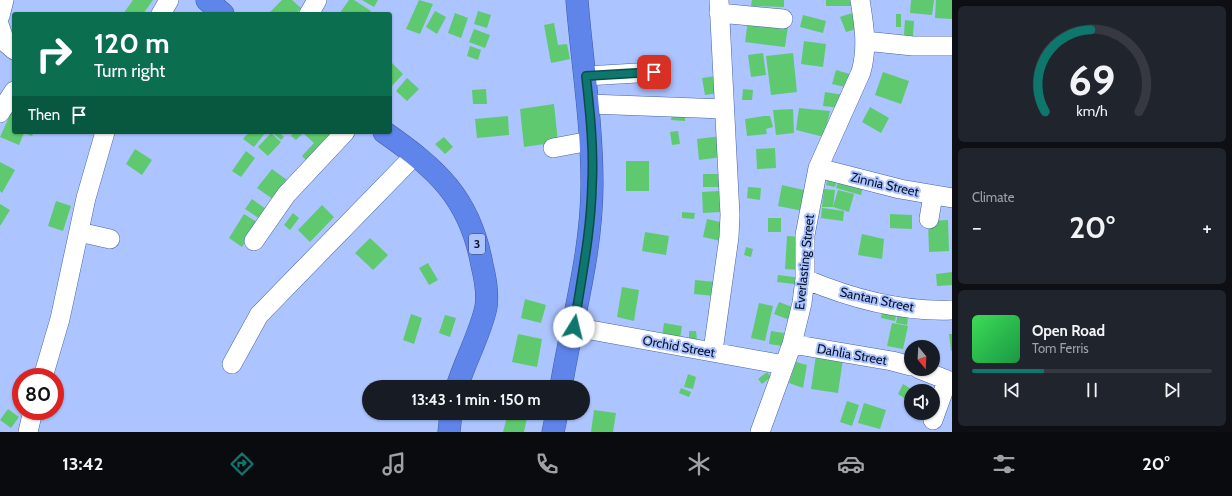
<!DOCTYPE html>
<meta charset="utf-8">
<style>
body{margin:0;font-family:Cabin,sans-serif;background:#20242c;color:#f1f3f6;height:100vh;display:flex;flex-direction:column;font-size:15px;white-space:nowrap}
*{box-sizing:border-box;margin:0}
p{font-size:13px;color:#9ea1a6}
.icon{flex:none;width:22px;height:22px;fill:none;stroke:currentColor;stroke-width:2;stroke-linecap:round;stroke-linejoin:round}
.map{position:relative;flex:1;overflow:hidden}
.sheet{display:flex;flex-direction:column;gap:6px;padding:6px;background:#0d0f14;width:280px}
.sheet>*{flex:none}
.hud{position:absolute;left:12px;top:12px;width:380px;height:122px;border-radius:4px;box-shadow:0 1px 3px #0004;background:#0b6e4f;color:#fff;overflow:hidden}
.needle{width:26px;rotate:162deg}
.controls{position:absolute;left:904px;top:340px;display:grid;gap:8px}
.controls a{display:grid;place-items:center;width:36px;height:36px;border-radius:50%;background:#171b24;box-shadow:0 1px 3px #0004;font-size:20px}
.speed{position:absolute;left:12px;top:368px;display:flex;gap:8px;font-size:20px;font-weight:700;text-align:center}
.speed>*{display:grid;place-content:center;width:52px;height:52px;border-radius:50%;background:#171b24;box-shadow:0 1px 3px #0004;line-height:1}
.speed .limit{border:6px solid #d22;background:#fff;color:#111}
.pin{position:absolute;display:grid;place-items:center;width:34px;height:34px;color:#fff;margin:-17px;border-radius:8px;box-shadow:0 2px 6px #0006}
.me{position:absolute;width:44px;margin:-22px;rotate:9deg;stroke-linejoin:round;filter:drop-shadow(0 0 3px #0008)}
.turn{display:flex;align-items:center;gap:14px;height:84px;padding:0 16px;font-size:18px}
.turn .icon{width:52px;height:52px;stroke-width:2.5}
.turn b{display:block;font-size:28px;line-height:34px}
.then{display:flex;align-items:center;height:38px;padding:0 16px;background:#0003;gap:8px;font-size:15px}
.big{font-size:30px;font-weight:700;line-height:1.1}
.sheet .tile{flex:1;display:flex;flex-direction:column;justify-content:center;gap:6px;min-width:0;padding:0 14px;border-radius:6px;background:#20242c}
.sheet .dial{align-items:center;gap:0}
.dial svg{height:104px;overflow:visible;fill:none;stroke:#363941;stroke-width:7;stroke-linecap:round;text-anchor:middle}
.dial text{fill:#f1f3f6;stroke:none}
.song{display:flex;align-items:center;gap:12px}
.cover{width:48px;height:48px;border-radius:6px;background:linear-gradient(135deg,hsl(130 70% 55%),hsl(140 70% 35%))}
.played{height:4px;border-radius:2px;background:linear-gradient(90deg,#0f766e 30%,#363941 30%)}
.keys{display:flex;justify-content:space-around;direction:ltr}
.heat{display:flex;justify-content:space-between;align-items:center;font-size:22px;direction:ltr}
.trip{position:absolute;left:362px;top:380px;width:228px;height:40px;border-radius:20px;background:#171b24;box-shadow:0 1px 3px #0004;font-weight:700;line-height:40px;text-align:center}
.tab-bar{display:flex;height:64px;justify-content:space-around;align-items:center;background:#090b0e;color:#9ea1a6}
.tab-bar .icon{width:28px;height:28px}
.tab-bar .current{color:#0f766e}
.tab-bar b{font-size:18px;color:#f1f3f6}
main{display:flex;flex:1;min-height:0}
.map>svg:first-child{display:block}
</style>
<main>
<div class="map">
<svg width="952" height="432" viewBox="0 0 952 432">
<rect width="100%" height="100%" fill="#acc4ff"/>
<path fill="#5fc96f" d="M133 0H153L143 14H123Z
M282 0H292L301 8 296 14H272L270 12Z
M349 0H354L371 11 369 14H339Z
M362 0H378L374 7Z
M419 0 433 4 420 34 406 29Z
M752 0H784V7L751 6Z
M826 0H856V6H826Z
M911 0H934L932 15 910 13Z
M936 0H952V19L935 18Z
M435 11 446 17 437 34 426 27Z
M478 11 491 15 487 28 474 24Z
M455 13 468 18 461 38 448 33Z
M852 13 857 29 846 32 840 17Z
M896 14H901V27H896Z
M803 15 826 21 823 33 800 27Z
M748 20 788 26 785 47 745 42Z
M905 20 914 21 913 36 904 35Z
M554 23 558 45 567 44 570 59 551 63 544 25Z
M474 29 490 35 485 48 469 42Z
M804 41 826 44 823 67 801 64Z
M470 46 481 50 478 60 467 56Z
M763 53 766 75 751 77 748 55Z
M793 53 797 92 771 95 766 56Z
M391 62 403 74 390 88V63Z
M836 70 853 75 849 88 832 84Z
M883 72 909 81 901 104 875 95Z
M716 76 718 93 705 95 702 78Z
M407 78 419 89 407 101 396 91Z
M486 89 487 104H473L472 90Z
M743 89 753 90 752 100H742Z
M825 92 844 95 842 108 823 106Z
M554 104 558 142 524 147 520 109Z
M14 106V132H34L32 136 24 133 19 145 0 137Z
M870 107 889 118 881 133 862 122Z
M799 108 830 111 824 137 796 130Z
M793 109 794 133 776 135 773 110Z
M672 114 685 116V121L671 120Z
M508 116 509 135 477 138 475 119Z
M764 116H770L773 127 766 129 767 134 747 136 745 119Z
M678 131 680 144 672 145 670 132Z
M249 132H266L254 147 243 139Z
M272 132H279L284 137 281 140Z
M294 132 323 133 341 132 311 165 302 156 314 143 303 133 296 140 291 136Z
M271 133 281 142 268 156 258 147Z
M721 136 722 157 699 160 697 139Z
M444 137 453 147 445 154 435 144Z
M775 148 776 168 757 169 756 149Z
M135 149 152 160 142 175 126 164Z
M246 151 255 158 241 177 232 171Z
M626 161H649V191H626Z
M0 162 15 170 2 193 0 191Z
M272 169 291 183 277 202 257 188Z
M703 174H725V187H703Z
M828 178 837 181 835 187 826 185Z
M839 180 863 186 861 195 836 188Z
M782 185 808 191 803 211 778 206Z
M748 187 761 188 760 200 747 198Z
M824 189 835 190 833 207H822Z
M838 190 854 194 849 212 833 207Z
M719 191 720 212 703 213 702 192Z
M252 199 266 209 260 219 245 209Z
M56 201 71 206 63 231 48 226Z
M0 204 10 210 0 226Z
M322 205 334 217 310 242 298 230Z
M822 208 844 211 843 221 821 218Z
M682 212 695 213 694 219 682 218Z
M293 213 299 218 290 230 284 225Z
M244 214 257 222 242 247 229 238Z
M890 214 912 215V229L890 228Z
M768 218H781V232H768Z
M707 219 725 223 721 241 703 237Z
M948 220 949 251 929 252 928 221Z
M645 232 669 236 666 255 642 251Z
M862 234 884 239 882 259 858 255Z
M787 236 803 237 801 270 785 269Z
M370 238 388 255 373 270 355 253Z
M746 247 753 249 751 257 744 255Z
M428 263 438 280 429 285 419 268Z
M952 272V285L937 286 936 274Z
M778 275 802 278V285L777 282Z
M695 280 716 282 715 296 694 294Z
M622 287 639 290 634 321 617 317Z
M525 299 546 305 541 323 521 318Z
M779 302 800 310 795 322 774 314Z
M759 303 773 306 765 341 751 338Z
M883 308 897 311 895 321 881 318Z
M899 309 909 311 907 325 896 323Z
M411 314 422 318 414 344 403 340Z
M445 315 456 318 450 337 439 333Z
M664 323 682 326 680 339 662 337Z
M892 323 908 326 903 349 887 346Z
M689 331H696L697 339H689Z
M771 331 784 333 782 346 769 344Z
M518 334 542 339 537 367 512 362Z
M949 334H952V351H951Z
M816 355 843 359 838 393 811 389Z
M796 362 807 365 803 388 789 383Z
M767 372 771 377 762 384 758 379Z
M688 374 696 377 693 389 684 387Z
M903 384 913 390 907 400 898 394Z
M681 388 691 392 689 397 679 393Z
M847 401 859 405 852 426 840 422Z
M864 403 886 410 880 429 858 423Z
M8 409 19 417 11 428 0 420Z
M594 410 616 413 613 432H591Z
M508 413H528L524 432H503Z"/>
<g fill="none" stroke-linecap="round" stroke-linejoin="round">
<defs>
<path id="minor" d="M719 13 783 19
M161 14 169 0
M309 14 317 0
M0 16 4 0
M0 27 5 42 14 50
M865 41 913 46H952
M586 76 654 72
M589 104 724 109
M0 113 14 91
M553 148 590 141
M818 168 900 189 952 198
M929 219 933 195
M79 232 110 239
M254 241 286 195 345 132
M805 279C850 298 903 312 952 310
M574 327 784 365
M792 344 892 361 911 366
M713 351 729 237 730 215 719 0
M232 364 259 315 416 154
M919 369 952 382
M43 377 60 319 86 198 105 132
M933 420 947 381
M28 432 33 411
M760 432 792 344 802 303 805 279V235L818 168 861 72C868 47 864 25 860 0"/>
<path id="highway" d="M207 0 223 14
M384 132C437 169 470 198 482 265 485 277 488 294 486 307 481 332 465 361 457 387
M561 387C572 320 592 253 592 184 592 122 582 62 577 0
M449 432 451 413
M553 432 557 413"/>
</defs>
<use href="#minor" stroke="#4962a3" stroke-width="20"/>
<use href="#highway" stroke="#405ba7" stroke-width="23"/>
<use href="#minor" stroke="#fff" stroke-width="19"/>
<use href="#highway" stroke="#5f84ea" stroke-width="22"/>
</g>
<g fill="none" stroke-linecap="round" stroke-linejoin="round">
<defs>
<path id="route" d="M574 327C581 280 591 233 592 185 594 149 590 112 586 76L654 72"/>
</defs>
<use href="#route" stroke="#0a4d48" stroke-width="10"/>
<use href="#route" stroke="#0f766e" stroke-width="7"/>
</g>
<g text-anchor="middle" stroke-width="4" stroke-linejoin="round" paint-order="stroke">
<rect fill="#acc4ff" stroke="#38466a" stroke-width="1" x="469" y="234" width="16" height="20" rx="3"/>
<g font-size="12" font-weight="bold" fill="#07102a">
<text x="477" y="248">3</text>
</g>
<g font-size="13" fill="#07102a" stroke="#acc4ff">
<text transform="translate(885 184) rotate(13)" y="5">Zinnia Street</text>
<text transform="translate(804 262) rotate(-84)" y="5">Everlasting Street</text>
<text transform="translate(877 299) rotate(12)" y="5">Santan Street</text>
<text transform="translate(679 346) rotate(10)" y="5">Orchid Street</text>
<text transform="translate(852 354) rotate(10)" y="5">Dahlia Street</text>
</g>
</g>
</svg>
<div class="controls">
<a><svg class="needle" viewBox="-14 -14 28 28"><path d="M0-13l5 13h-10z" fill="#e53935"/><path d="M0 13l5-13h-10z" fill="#9ea1a6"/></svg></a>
<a><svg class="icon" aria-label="sound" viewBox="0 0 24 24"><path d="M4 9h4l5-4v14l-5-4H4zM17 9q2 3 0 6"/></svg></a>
</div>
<div class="speed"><div class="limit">80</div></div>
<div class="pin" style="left:654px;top:72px;background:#d93025"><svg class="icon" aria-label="arrive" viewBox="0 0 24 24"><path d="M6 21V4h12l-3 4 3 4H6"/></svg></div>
<svg class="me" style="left:574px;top:327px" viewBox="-20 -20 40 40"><circle r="19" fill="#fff"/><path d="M0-13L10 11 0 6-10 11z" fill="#0f766e"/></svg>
<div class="trip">13:43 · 1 min · 150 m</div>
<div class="hud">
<div class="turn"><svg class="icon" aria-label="right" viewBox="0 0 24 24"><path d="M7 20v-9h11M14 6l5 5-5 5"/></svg><div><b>120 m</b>Turn right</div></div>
<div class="then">Then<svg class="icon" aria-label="arrive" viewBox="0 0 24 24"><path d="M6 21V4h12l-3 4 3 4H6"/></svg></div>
</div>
</div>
<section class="sheet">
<div class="tile dial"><svg viewBox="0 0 100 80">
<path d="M14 69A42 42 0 1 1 86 69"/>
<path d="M14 69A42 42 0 0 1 49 6" stroke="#0f766e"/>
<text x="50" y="56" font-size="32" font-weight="700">69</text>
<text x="50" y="72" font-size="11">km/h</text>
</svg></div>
<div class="tile"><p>Climate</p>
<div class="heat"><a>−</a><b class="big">20°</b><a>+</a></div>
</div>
<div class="tile">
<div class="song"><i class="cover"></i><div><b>Open Road</b><p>Tom Ferris</p></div></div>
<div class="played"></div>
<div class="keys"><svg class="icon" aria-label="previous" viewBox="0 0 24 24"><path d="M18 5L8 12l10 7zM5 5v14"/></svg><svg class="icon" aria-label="pause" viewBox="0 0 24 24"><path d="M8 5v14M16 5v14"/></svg><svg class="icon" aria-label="next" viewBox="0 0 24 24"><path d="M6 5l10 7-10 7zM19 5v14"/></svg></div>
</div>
</section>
</main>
<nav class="tab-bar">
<b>13:42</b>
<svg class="icon current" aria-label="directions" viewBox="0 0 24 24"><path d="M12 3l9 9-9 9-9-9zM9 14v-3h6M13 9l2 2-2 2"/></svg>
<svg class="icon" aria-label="music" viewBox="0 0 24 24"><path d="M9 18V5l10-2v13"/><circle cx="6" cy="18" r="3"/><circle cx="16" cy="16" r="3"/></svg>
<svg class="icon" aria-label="phone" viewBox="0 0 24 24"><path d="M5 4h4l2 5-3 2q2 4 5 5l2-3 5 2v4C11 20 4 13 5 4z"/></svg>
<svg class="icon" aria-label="climate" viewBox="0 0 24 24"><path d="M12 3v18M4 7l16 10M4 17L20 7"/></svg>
<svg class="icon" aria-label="car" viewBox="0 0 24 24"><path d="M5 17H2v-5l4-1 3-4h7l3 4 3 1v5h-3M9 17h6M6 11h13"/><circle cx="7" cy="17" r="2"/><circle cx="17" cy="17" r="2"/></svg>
<svg class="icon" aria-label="filters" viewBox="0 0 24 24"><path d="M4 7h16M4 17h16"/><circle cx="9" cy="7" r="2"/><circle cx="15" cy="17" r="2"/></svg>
<b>20°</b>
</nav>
